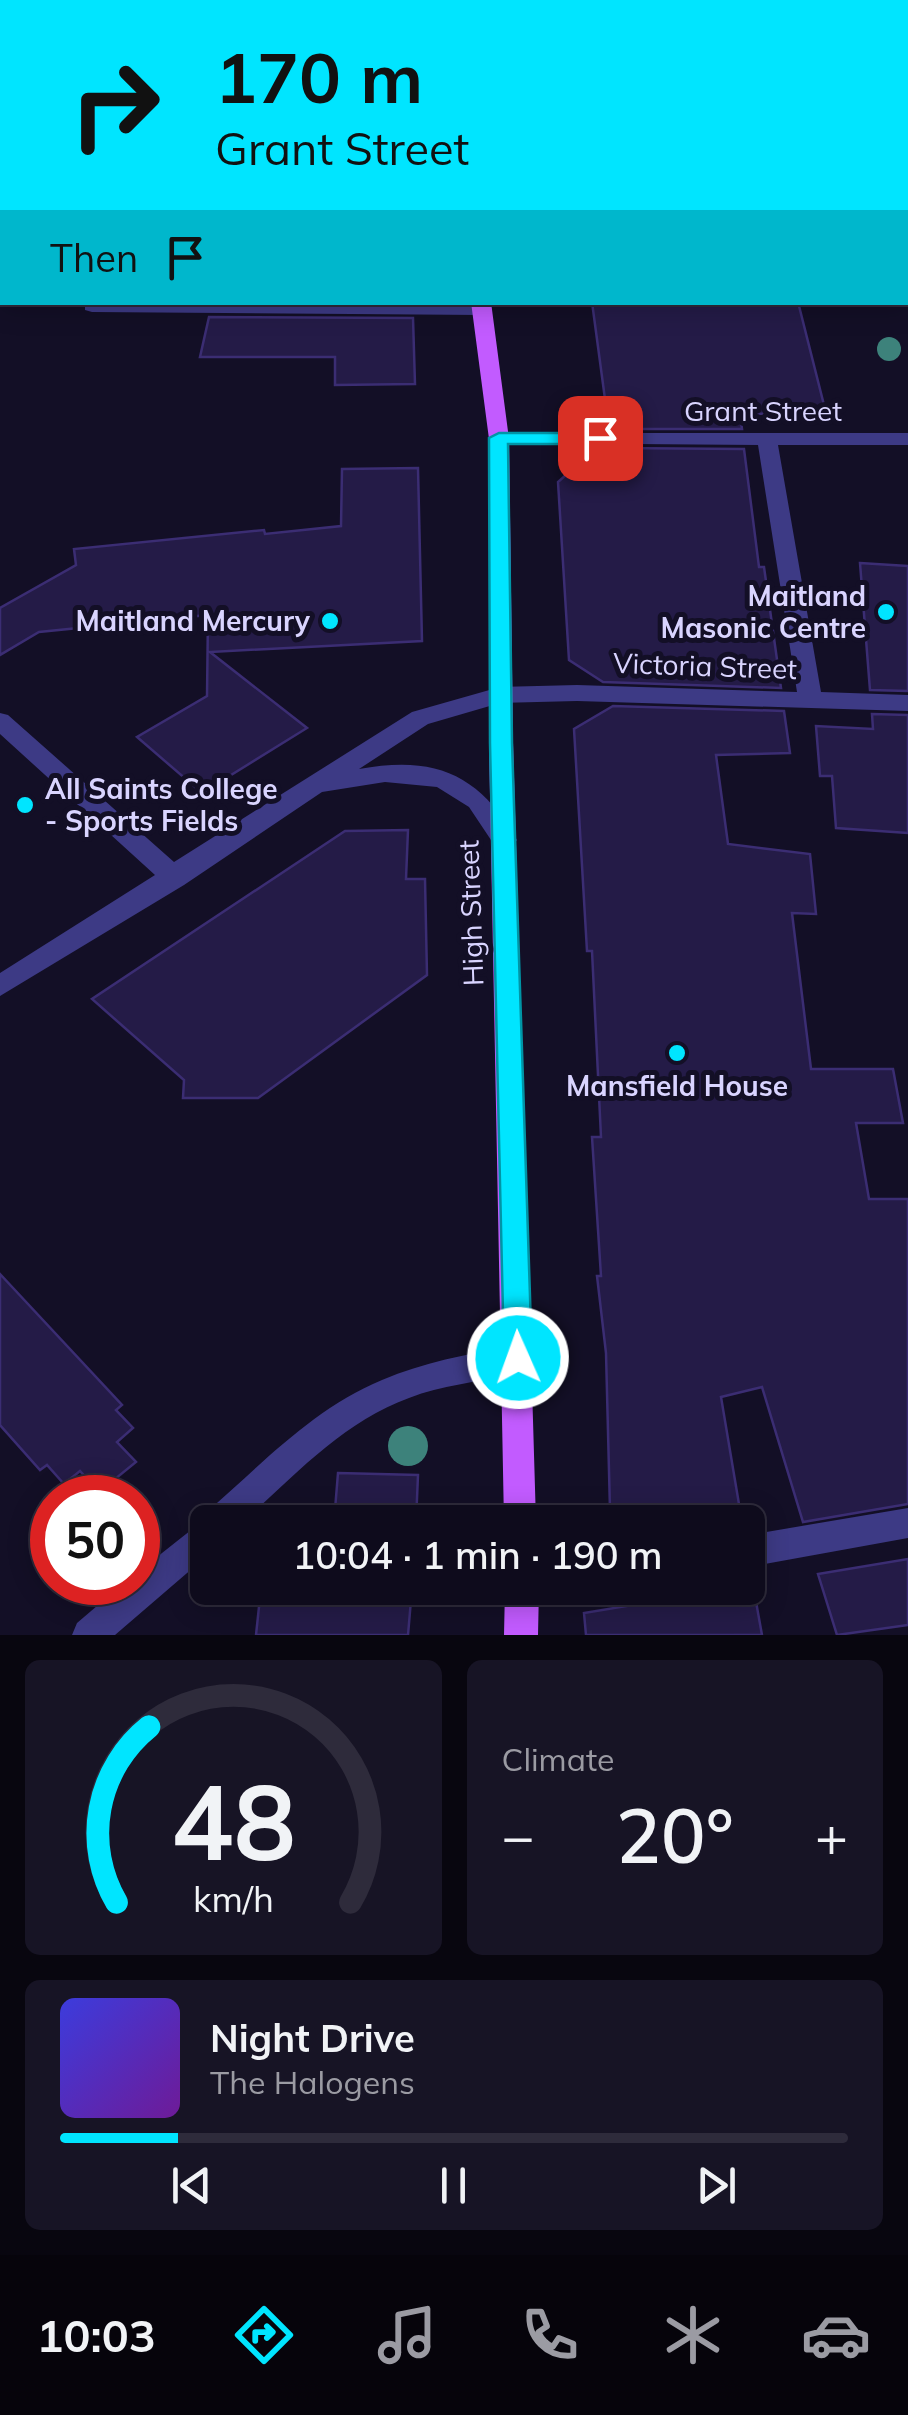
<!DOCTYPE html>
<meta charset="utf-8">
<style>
body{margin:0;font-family:Mulish,sans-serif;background:#171425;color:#f1f3f6;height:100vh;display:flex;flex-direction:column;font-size:38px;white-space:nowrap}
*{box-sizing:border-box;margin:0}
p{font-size:32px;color:#9b9ba3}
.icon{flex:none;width:55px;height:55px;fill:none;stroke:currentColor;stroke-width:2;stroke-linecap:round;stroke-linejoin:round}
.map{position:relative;height:1635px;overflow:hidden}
.panel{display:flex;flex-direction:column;gap:25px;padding:25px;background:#08060f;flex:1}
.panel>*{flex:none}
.guide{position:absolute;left:0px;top:0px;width:910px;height:305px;box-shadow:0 5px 25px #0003,0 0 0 2px #2e2b3b;background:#00e5ff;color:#111;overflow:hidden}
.speed{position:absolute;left:30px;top:1475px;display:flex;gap:20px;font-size:50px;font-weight:700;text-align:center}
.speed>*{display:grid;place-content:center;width:130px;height:130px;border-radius:50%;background:#0e0b1c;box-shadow:0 5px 25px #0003,0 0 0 2px #2e2b3b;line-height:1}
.speed .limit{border:15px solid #d22;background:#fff;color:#111}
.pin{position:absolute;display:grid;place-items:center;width:85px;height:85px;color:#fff;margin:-42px;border-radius:20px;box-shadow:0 5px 15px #0006}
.me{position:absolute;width:110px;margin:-55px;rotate:358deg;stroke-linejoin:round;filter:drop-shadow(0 0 8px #0008)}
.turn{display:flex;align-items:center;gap:35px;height:210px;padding:0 50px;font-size:45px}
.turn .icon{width:130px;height:130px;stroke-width:2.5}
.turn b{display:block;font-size:70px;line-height:85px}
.then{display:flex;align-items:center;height:95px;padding:0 50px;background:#0003;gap:20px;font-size:38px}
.big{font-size:75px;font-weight:600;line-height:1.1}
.panel .tile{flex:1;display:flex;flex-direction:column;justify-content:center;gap:15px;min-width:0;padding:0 35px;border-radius:15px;background:#171425}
.panel .dial{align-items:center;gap:0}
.dial svg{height:260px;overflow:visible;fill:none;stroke:#2e2b3b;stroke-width:7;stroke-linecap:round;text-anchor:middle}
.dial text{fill:#f1f3f6;stroke:none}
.song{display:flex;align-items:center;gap:30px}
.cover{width:120px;height:120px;border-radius:15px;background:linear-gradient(135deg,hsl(240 70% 55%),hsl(280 70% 35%))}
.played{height:10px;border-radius:5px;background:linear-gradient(90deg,#00e5ff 15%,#2e2b3b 15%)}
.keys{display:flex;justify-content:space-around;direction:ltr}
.heat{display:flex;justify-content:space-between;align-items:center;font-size:55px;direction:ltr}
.panel .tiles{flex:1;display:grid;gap:25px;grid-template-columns:1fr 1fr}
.tile:last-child{grid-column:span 2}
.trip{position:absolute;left:190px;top:1505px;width:575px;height:100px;border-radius:15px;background:#0e0b1c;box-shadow:0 5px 25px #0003,0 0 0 2px #2e2b3b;font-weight:600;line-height:100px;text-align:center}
.tabs{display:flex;height:160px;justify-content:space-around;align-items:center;background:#06040b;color:#9b9ba3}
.tabs .icon{width:70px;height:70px}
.tabs .active{color:#00e5ff}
.tabs b{font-size:45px;color:#f1f3f6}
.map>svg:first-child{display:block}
</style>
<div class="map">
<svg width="908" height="1635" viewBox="0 0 908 1635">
<rect width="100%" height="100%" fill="#130f26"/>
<path fill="#241b47" stroke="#3b2d73" stroke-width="2.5" d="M592 302H798L826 413 740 414 742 429H609Z
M209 317 413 318 415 384 335 385V357H200Z
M611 448 744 449 759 567H764L781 688 603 682 569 660 558 482 576 466 613 459Z
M418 468 422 641 210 652 307 728 202 793 137 737 207 696 208 615 39 632 0 655V608L76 565 74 549 264 530 265 534 341 526 342 469Z
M860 563 908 566V691L870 690Z
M613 706 784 711 790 753 716 755 728 844 810 854 816 914 792 913 811 1069H893L903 1123H856L869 1199H908V1504L803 1522 762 1387 721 1397 742 1522H621L610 1510 606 1353 597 1276H601L592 1137H601L592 951H587L574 729Z
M872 714 908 715V833L836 828 832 776H820L816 726 873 729Z
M408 830 406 879H425L427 975 258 1098H183L184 1080 92 999 345 831Z
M0 1274 122 1405 116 1410 133 1428 117 1442 136 1462 99 1492 80 1471 64 1484 47 1465 40 1470 0 1425Z
M338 1473 418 1475 416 1522H334Z
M908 1559V1625L837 1635 818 1574Z
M753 1585 762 1635H586L584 1613Z
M261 1588H412L408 1635H256Z"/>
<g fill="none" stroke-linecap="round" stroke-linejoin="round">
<path fill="#3d3a85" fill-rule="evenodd" d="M586 0H655L585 2Z
M0 181H2V191H0Z
M85 302 482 303 492 309 482 315 92 312 85 310Z
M499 433H908V445H778L821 692 908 695V711L577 701 500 703 428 724 359 769C435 755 479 774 517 840L513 846H495L469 807 437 787 385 782 322 792 184 885 0 996V973L155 875 0 734V713L8 715 174 862 412 712 500 687 577 685 797 692 758 445 492 443 489 439 492 435Z
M518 1344 529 1348 533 1358 529 1368C490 1382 448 1383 409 1398 343 1422 294 1476 243 1522H208V1555L115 1635H72L77 1623 125 1582H138V1572L205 1519 208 1511C263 1463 314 1408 382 1380 426 1361 472 1354 518 1344Z
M908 1508V1538L748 1567V1535Z"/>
<path fill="#c25bff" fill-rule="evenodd" d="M453 0H469V2H453Z
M471 302H491L509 439 513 743 536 1522H504L489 743V439Z
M505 1588H539L538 1635H504Z"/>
</g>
<g fill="#3d827b">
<circle cx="889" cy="349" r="12"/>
<circle cx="408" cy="1446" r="20"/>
</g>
<path fill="#00e5ff" stroke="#0095a6" stroke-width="2.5" d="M499 433H600L609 438 600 444H508L512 743 532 1358 528 1367 518 1371 508 1367 504 1358 490 743 489 438Z"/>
<g fill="#00e5ff" stroke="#130f26" stroke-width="4">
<circle cx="886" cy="612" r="10"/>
<circle cx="330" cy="621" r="10"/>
<circle cx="25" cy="805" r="10"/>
<circle cx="677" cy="1053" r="10"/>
</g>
<g text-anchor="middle" stroke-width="10" stroke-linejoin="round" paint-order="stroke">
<g font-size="28" fill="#d9d4ff" stroke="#130f26">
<text x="763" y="421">Grant Street</text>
<text transform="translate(705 666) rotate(2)" y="10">Victoria Street</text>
<text transform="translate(471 913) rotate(-92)" y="10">High Street</text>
</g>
<g font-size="28" font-weight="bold" fill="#d9d4ff" stroke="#130f26" text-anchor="end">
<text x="866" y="606">Maitland<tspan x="866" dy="32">Masonic Centre</tspan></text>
<text x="310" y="631">Maitland Mercury</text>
<text x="45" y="799" text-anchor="start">All Saints College<tspan x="45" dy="32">- Sports Fields</tspan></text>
<text x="677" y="1096" text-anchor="middle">Mansfield House</text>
</g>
</g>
</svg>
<div class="speed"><div class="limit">50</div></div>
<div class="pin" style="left:600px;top:438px;background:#d93025"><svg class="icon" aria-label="arrive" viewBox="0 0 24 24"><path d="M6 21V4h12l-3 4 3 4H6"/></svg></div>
<svg class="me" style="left:518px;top:1358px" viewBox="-20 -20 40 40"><circle r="17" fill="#00e5ff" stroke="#fff" stroke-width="3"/><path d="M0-11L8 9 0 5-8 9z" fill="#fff"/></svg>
<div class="trip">10:04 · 1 min · 190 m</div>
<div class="guide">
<div class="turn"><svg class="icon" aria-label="right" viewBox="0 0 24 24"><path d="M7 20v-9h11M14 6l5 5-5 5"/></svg><div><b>170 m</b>Grant Street</div></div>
<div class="then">Then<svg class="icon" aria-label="arrive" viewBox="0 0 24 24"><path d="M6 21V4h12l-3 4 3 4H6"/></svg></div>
</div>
</div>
<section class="panel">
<div class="tiles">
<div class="tile dial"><svg viewBox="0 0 100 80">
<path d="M14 69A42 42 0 1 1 86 69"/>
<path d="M14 69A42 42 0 0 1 24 15" stroke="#00e5ff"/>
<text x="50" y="56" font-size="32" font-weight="700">48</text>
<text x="50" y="72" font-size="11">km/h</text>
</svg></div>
<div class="tile"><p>Climate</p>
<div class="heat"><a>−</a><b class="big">20°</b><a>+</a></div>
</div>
<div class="tile">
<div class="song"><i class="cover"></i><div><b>Night Drive</b><p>The Halogens</p></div></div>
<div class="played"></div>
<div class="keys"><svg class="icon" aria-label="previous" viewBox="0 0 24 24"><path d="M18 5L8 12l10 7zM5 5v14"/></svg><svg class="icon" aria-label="pause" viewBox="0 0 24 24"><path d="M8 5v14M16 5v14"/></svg><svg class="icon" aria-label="next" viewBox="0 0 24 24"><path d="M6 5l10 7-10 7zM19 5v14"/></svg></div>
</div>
</div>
</section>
<nav class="tabs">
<b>10:03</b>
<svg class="icon active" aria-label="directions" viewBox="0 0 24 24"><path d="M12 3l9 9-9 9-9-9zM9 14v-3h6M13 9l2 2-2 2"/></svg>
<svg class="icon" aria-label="music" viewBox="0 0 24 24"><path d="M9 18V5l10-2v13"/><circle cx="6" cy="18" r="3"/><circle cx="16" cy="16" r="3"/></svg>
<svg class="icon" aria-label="phone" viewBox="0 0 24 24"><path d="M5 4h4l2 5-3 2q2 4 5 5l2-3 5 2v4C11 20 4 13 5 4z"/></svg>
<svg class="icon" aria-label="climate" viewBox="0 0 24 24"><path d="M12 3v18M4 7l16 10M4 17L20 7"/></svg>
<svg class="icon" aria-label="car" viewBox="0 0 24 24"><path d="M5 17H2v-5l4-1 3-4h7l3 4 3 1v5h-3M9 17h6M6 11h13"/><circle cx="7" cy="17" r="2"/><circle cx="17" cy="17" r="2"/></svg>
</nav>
